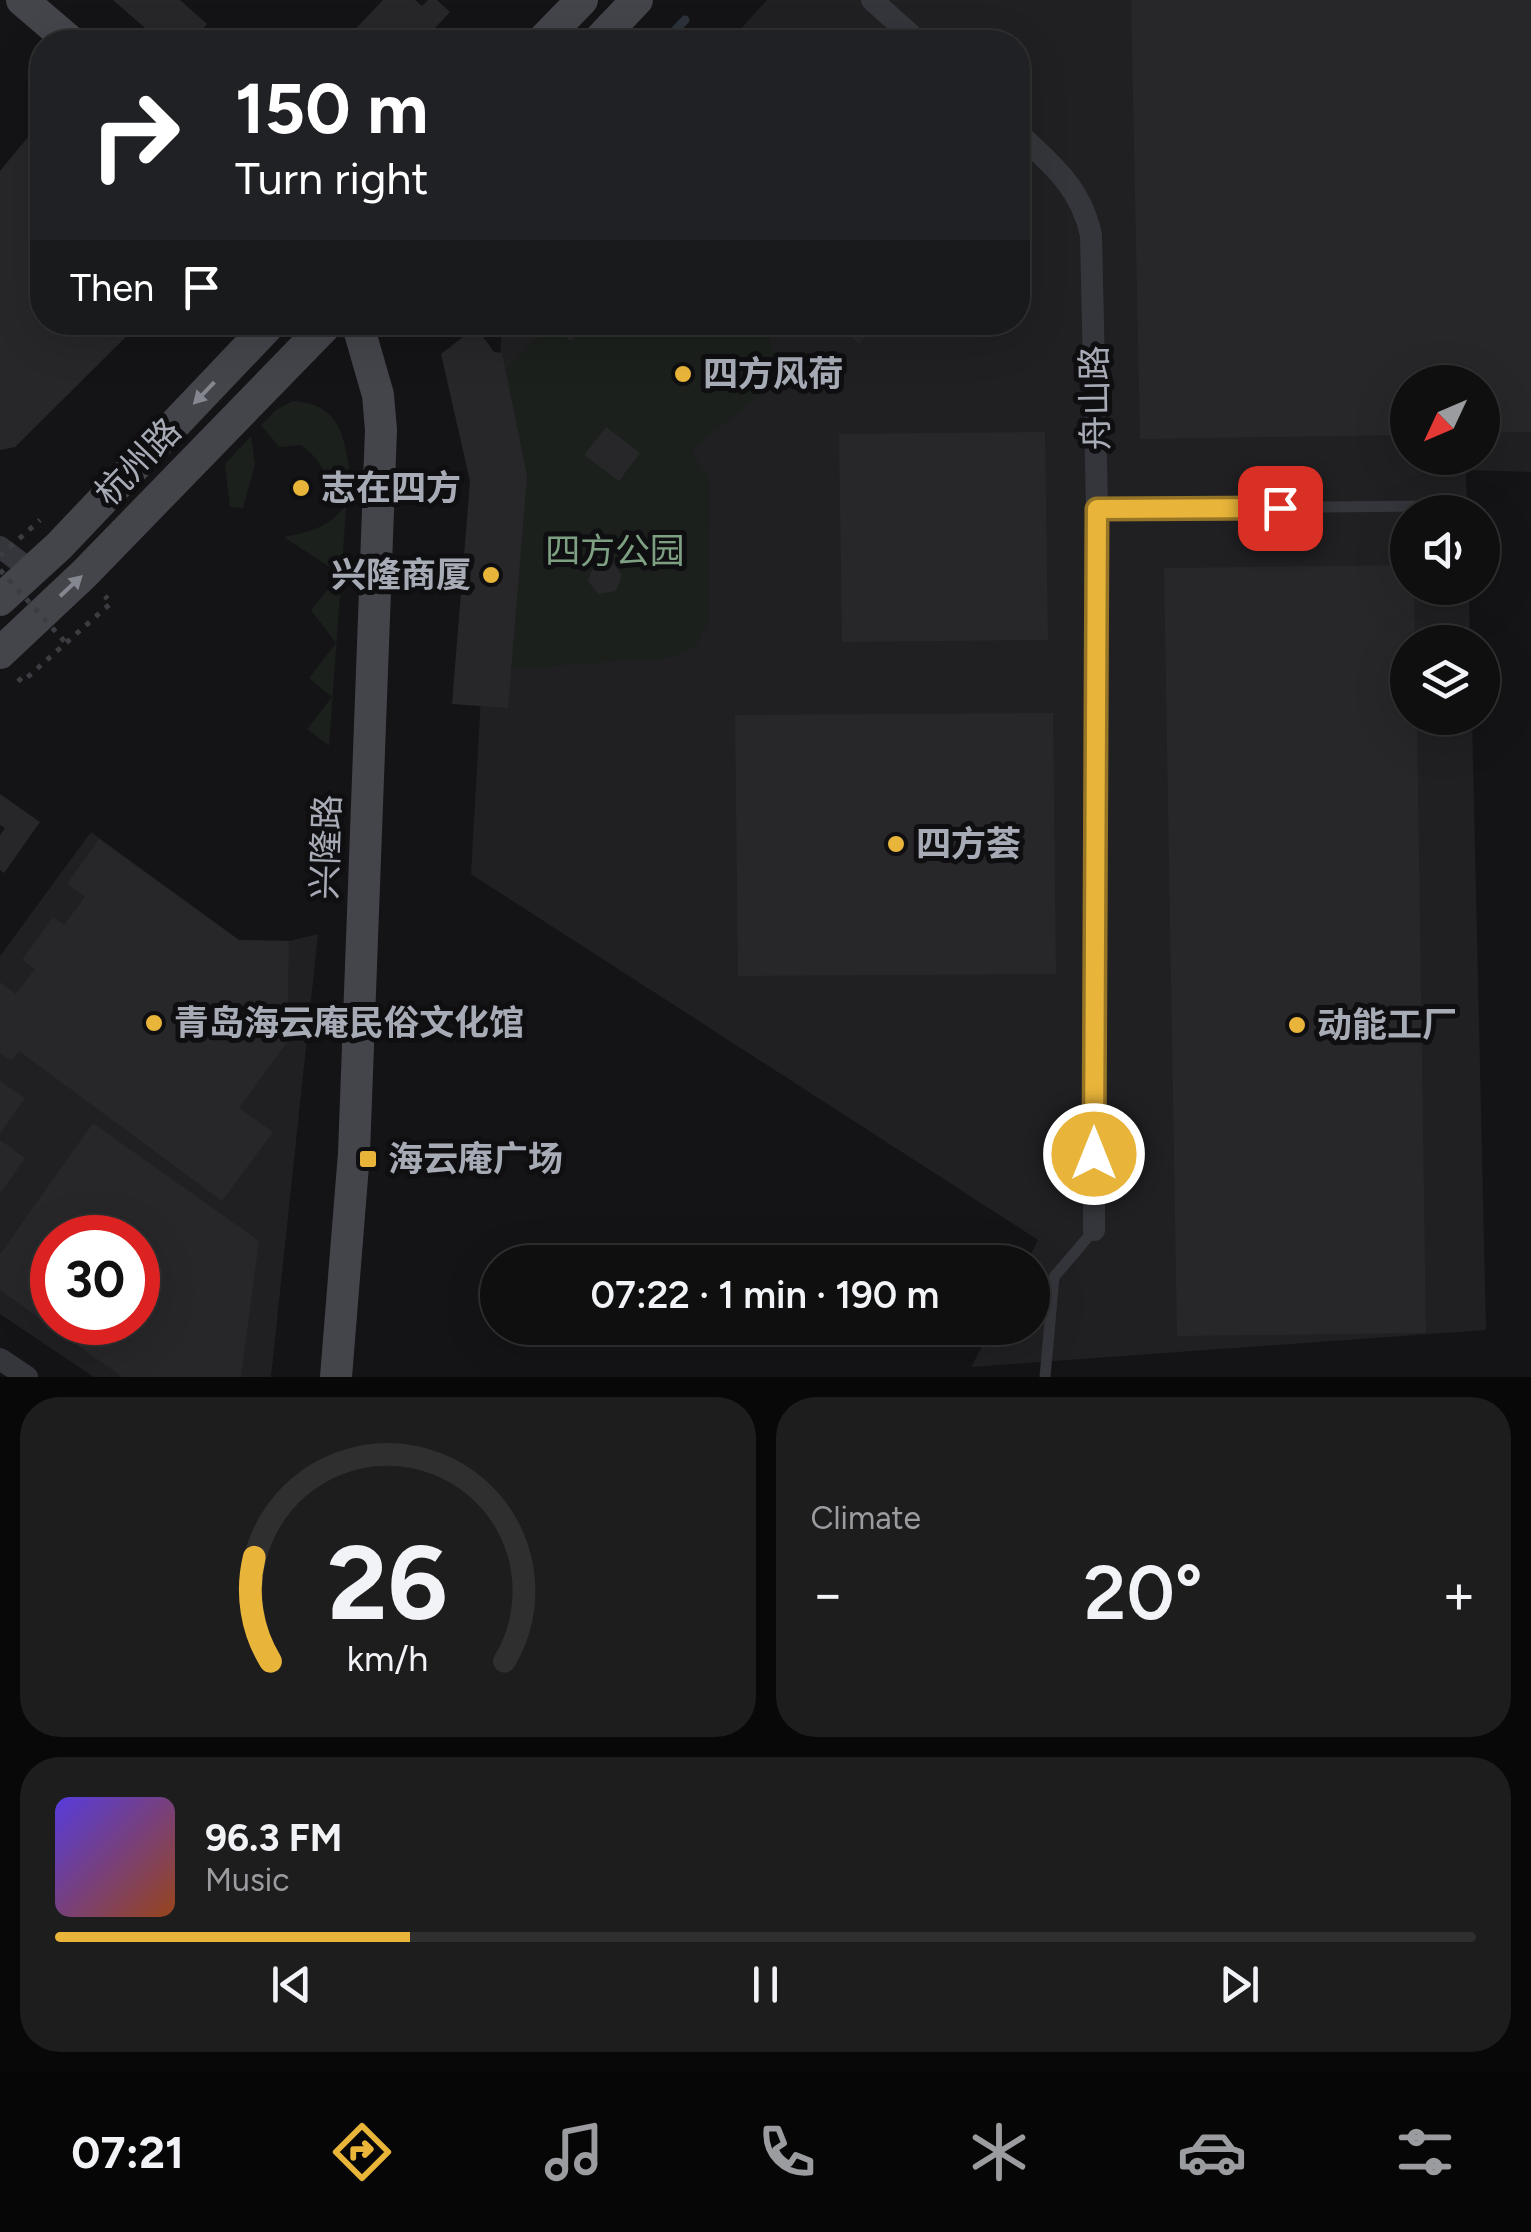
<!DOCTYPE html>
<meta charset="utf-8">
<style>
body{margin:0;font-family:Figtree,"Noto Sans SC",sans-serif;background:#1d1d1e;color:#f1f3f6;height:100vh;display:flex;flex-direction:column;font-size:38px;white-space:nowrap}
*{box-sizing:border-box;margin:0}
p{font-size:32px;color:#9b9c9f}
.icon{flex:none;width:55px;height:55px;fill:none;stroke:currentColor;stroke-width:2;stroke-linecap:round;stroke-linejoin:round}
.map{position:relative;height:1377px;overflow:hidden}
.details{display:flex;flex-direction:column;gap:20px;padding:20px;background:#080809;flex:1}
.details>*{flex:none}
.guide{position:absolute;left:30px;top:30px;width:1000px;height:305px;border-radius:40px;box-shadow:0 10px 40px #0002,0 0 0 2px #2f2f30;background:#202124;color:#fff;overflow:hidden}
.needle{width:65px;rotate:226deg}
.buttons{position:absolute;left:1390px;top:365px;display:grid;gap:20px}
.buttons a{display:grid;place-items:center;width:110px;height:110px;border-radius:50%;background:#0f0f10;box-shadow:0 10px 40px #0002,0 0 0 2px #2f2f30;font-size:50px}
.speed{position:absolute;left:30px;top:1215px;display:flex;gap:20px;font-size:50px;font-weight:700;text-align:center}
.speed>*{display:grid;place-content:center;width:130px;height:130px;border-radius:50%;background:#0f0f10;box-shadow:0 10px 40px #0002,0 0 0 2px #2f2f30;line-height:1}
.speed .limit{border:15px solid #d22;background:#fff;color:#111}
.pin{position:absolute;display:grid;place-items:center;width:85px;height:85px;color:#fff;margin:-42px;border-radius:20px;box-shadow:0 5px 15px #0006}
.me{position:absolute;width:110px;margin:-55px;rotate:0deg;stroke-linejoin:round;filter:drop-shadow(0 0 8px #0008)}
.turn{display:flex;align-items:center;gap:35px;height:210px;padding:0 40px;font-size:45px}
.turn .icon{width:130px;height:130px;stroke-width:2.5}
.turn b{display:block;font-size:70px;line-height:85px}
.then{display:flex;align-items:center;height:95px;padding:0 40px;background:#0003;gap:20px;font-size:38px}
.big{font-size:75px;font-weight:600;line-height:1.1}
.details .card{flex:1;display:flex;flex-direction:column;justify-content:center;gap:15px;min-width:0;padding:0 35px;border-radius:40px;background:#1d1d1e}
.details .dial{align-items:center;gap:0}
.dial svg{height:260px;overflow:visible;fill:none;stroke:#2f2f30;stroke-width:7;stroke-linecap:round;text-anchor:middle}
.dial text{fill:#f1f3f6;stroke:none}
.song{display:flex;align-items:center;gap:30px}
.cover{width:120px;height:120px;border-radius:15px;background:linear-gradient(135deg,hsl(250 70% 55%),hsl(20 70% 35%))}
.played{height:10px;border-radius:5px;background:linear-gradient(90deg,#e8b43a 25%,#2f2f30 25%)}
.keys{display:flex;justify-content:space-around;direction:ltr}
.heat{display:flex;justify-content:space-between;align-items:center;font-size:55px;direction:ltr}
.details .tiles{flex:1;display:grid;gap:20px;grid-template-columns:1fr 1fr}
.card:last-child{grid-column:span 2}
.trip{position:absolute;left:480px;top:1245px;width:570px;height:100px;border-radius:50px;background:#0f0f10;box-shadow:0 10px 40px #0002,0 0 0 2px #2f2f30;font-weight:600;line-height:100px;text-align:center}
.dock{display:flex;height:160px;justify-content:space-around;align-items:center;background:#060606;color:#9b9c9f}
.dock .icon{width:70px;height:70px}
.dock .on{color:#e8b43a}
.dock b{font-size:45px;color:#f1f3f6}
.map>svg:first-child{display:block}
</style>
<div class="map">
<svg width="1531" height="1377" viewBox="0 0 1531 1377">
<rect width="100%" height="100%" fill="#141416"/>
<path fill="#202023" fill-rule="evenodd" d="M767 0H1531V472L1466 470 1467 512H1408V588H1469L1470 642H1408V718H1472L1486 1330 971 1367 992 1328H1032V1262H1027L1038 1240 471 874 502 323 1018 322V42H729ZM1408 382H1482V458H1408Z
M91 832 239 940 289 941 318 934 271 1377H94L0 1314V956ZM52 1238H138V1322H52Z"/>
<path fill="#1b201c" d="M587 323H764L782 377 692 450 710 482 709 622 697 644 677 657 511 669 527 476 505 369 552 324 571 340Z
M293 401C336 404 343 429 349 468L329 746 307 729 332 697 309 678 336 643 311 610 340 574 284 537C310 532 326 528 344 508 322 485 332 467 301 445L279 447 261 425 276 410Z
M251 436 255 464 243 508 230 507 225 464Z"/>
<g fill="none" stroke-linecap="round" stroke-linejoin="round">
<path stroke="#2b3239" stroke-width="9" d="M664 42 685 20"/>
</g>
<path fill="#27272a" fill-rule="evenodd" d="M113 0H180L207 24 191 42H161Z
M383 0H415L422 6 428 0H437L450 12 422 42H343Z
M1131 0H1531V432L1482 433V382H1408V435L1140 439Z
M42 120V322H141L15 447 0 450V171Z
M550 322H587L571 341Z
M835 322H879L859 344Z
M476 327 494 352 502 353 527 476 508 708 452 704 470 481 441 354Z
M606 427 640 453 619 481 584 455Z
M1045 432 1048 640 842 642 839 434Z
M612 561 622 575 616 591 598 594 588 581 594 565Z
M1408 565V588H1414L1415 642H1408V718H1417L1426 1333 1177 1336 1164 568Z
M1053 713 1056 974 738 976 735 715Z
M0 794 40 822 4 873 0 870V835L5 828 0 825Z
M99 839 239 940 289 941 287 1042 239 1108 273 1132 222 1201 19 1051 11 1061 0 1053V982L16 994 35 969 22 960 53 917 64 925 85 897 67 884Z
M0 1081 25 1098 0 1134Z
M93 1123 259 1241 241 1377H122L0 1290V1254ZM52 1238H138V1322H52Z
M0 1140 25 1158 0 1194Z"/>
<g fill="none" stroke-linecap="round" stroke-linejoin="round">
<path stroke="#3b3d42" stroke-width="5" stroke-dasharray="5 8" stroke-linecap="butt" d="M18 678 22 682 111 603 105 596"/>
<path stroke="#35363b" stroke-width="11" d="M1097 509 1426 506
M1045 1377 1054 1277 1094 1230"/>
<path stroke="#35363b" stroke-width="22" d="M872 0 919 42
M1018 133C1052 164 1081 188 1091 235L1097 509 1094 1230
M0 547 32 571
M0 1359 27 1377"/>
<path stroke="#44454b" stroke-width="32" d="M22 0 71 42
M541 42 582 0
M597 42 637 0
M0 600 59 546 272 322
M0 653 84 574 329 322
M336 1377 354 1153 381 430 378 395 357 322"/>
<path stroke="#3b3d42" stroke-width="5" stroke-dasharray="5 8" stroke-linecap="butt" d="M0 556 40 520
M0 570 66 643"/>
</g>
<defs><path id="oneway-solid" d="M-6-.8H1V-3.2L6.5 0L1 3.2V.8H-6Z" transform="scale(2.5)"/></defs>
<g fill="#848790">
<use href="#oneway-solid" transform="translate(204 393) rotate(134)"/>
<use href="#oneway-solid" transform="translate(71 586) rotate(-43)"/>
</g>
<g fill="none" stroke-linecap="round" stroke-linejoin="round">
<defs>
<path id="route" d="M1094 1154 1097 509 1280 508"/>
</defs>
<use href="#route" stroke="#977526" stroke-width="25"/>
<use href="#route" stroke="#e8b43a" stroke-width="18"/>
</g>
<g fill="#e8b43a" stroke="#0f0f11" stroke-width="4">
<circle cx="683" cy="374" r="10"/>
<circle cx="301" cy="488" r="10"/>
<circle cx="491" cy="575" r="10"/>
<circle cx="896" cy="844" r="10"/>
<circle cx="154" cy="1023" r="10"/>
<circle cx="1297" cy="1025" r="10"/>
<rect x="358" y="1149" width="20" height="20" rx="5"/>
</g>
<g text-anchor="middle" stroke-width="10" stroke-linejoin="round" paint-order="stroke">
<g font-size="35" font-weight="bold" fill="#a7abb5" stroke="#0f0f11" text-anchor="start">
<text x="703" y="386">四方风荷</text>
<text x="321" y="500">志在四方</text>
<text x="471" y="587" text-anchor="end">兴隆商厦</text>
<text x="916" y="856">四方荟</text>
<text x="174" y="1035">青岛海云庵民俗文化馆</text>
<text x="1317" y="1037">动能工厂</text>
<text x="388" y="1171">海云庵广场</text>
</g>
<g font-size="35" fill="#a7abb5" stroke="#0f0f11">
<text transform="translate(1095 398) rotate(-91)" y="12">舟山路</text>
<text transform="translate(138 462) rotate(-46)" y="12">杭州路</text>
<text transform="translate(326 847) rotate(-88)" y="12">兴隆路</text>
</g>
<g font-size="35" fill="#7ea082" stroke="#0f0f11">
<text x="615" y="563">四方公园</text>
</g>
</g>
</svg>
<div class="buttons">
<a><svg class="needle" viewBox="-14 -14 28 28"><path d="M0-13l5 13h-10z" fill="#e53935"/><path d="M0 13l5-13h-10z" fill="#9b9c9f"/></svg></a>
<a><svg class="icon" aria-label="sound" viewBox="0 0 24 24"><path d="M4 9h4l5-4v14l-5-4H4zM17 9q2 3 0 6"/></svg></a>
<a><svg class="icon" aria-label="layers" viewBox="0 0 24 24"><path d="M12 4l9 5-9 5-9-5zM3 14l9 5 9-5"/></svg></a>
</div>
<div class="speed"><div class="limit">30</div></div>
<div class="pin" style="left:1280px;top:508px;background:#d93025"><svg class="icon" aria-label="arrive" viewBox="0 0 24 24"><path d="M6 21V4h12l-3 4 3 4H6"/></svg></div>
<svg class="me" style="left:1094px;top:1154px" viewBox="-20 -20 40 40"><circle r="17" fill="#e8b43a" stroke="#fff" stroke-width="3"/><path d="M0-11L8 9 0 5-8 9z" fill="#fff"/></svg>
<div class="trip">07:22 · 1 min · 190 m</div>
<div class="guide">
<div class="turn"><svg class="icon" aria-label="right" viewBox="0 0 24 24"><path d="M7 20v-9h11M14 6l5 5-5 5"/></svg><div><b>150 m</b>Turn right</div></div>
<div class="then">Then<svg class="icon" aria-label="arrive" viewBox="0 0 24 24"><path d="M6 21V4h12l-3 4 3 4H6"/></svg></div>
</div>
</div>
<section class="details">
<div class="tiles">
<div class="card dial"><svg viewBox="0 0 100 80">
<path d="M14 69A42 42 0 1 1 86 69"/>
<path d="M14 69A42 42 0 0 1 9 37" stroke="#e8b43a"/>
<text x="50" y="56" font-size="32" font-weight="700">26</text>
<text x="50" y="72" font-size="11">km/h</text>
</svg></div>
<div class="card"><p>Climate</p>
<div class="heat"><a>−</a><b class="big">20°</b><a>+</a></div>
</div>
<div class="card">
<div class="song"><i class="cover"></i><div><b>96.3 FM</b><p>Music</p></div></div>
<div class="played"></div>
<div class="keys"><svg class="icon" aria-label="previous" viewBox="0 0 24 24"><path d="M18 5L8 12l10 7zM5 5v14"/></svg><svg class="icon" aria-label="pause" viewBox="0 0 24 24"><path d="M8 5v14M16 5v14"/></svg><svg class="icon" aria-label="next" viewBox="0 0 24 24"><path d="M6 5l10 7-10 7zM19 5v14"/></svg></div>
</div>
</div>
</section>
<nav class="dock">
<b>07:21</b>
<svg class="icon on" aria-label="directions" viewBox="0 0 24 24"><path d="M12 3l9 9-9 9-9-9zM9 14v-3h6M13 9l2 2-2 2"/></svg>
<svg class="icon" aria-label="music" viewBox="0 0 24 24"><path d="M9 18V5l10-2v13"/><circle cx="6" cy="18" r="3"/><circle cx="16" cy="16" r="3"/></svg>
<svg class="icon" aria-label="phone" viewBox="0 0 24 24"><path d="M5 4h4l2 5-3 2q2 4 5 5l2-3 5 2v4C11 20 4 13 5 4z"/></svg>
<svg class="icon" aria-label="climate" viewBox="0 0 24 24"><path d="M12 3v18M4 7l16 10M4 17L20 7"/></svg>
<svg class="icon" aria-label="car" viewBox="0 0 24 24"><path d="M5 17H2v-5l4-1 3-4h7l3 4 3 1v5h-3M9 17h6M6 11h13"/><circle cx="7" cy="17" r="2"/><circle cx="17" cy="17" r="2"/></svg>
<svg class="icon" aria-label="filters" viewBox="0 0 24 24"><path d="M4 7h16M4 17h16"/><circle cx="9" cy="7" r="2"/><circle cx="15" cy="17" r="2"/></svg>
</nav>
